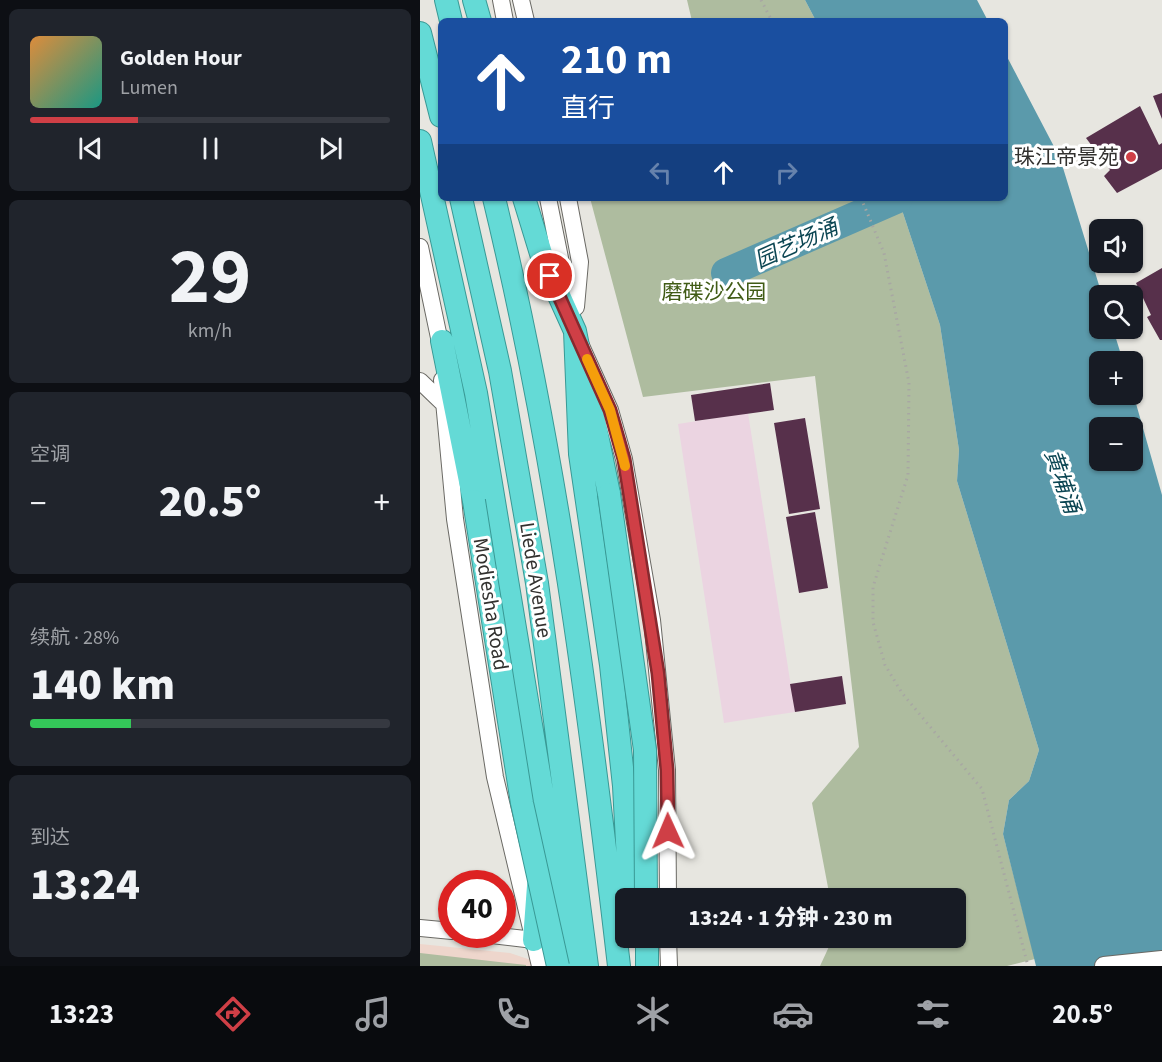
<!DOCTYPE html>
<html lang="zh">
<meta charset="utf-8">
<style>
body{margin:0;font-family:"Source Sans 3","Noto Sans SC",sans-serif;background:#20242c;color:#f1f3f6;height:100vh;display:flex;flex-direction:column;font-size:22px;white-space:nowrap}
*{box-sizing:border-box;margin:0}
p{font-size:20px;color:#9ea1a6}
.icon{flex:none;width:33px;height:33px;fill:none;stroke:currentColor;stroke-width:2;stroke-linecap:round;stroke-linejoin:round}
.map{position:relative;flex:1;overflow:hidden}
.drawer{display:flex;flex-direction:column;gap:9px;padding:9px;background:#0d0f14;width:420px}
.drawer>*{flex:none}
.hud{position:absolute;left:18px;top:18px;width:570px;height:183px;border-radius:9px;box-shadow:0 2px 4px #0004;background:#1a4fa0;color:#fff;overflow:hidden}
.buttons{position:absolute;left:669px;top:219px;display:grid;gap:12px}
.buttons a{display:grid;place-items:center;width:54px;height:54px;border-radius:9px;background:#171b24;box-shadow:0 2px 4px #0004;font-size:30px}
.speed{position:absolute;left:18px;top:870px;display:flex;gap:12px;font-size:30px;font-weight:700;text-align:center}
.speed>*{display:grid;place-content:center;width:78px;height:78px;border-radius:50%;background:#171b24;box-shadow:0 2px 4px #0004;line-height:1}
.speed .limit{border:9px solid #d22;background:#fff;color:#111}
.pin{position:absolute;display:grid;place-items:center;width:51px;height:51px;color:#fff;margin:-26px;border:3px solid #fff;border-radius:50%;box-shadow:0 2px 6px #0007}
.me{position:absolute;width:66px;margin:-33px;rotate:359deg;stroke-linejoin:round;filter:drop-shadow(0 0 4px #0008)}
.turn{display:flex;align-items:center;gap:21px;height:126px;padding:0 24px;font-size:27px}
.turn .icon{width:78px;height:78px;stroke-width:2.5}
.turn b{display:block;font-size:42px;line-height:51px}
.lanes{display:flex;align-items:center;height:57px;padding:0 24px;background:#0003;justify-content:center;gap:30px;direction:ltr}
.lanes .off{opacity:.35}
.big{font-size:45px;font-weight:800;line-height:1.1}
.drawer .card{flex:1;display:flex;flex-direction:column;justify-content:center;gap:9px;min-width:0;padding:0 21px;border-radius:9px;background:#20242c}
.drawer .dial{align-items:center;gap:0}
.dial b{font-size:78px;line-height:1}
.song{display:flex;align-items:center;gap:18px}
.cover{width:72px;height:72px;border-radius:9px;background:linear-gradient(135deg,hsl(30 70% 55%),hsl(170 70% 35%))}
.played{height:6px;border-radius:3px;background:linear-gradient(90deg,#cf3f46 30%,#363941 30%)}
.keys{display:flex;justify-content:space-around;direction:ltr}
.heat{display:flex;justify-content:space-between;align-items:center;font-size:33px;direction:ltr}
.charge{height:9px;border-radius:4px;background:linear-gradient(90deg,#34c759 28%,#363941 0)}
.trip{position:absolute;left:195px;top:888px;width:351px;height:60px;border-radius:9px;background:#171b24;box-shadow:0 2px 4px #0004;font-weight:800;line-height:60px;text-align:center}
.dock{display:flex;height:96px;justify-content:space-around;align-items:center;background:#090b0e;color:#9ea1a6}
.dock .icon{width:42px;height:42px}
.dock .on{color:#cf3f46}
.dock b{font-size:27px;color:#f1f3f6}
main{display:flex;flex:1;min-height:0}
.map>svg:first-child{display:block}
</style>
<main>
<section class="drawer">
<div class="card">
<div class="song"><i class="cover"></i><div><b>Golden Hour</b><p>Lumen</p></div></div>
<div class="played"></div>
<div class="keys"><svg class="icon" aria-label="previous" viewBox="0 0 24 24"><path d="M18 5L8 12l10 7zM5 5v14"/></svg><svg class="icon" aria-label="pause" viewBox="0 0 24 24"><path d="M8 5v14M16 5v14"/></svg><svg class="icon" aria-label="next" viewBox="0 0 24 24"><path d="M6 5l10 7-10 7zM19 5v14"/></svg></div>
</div>
<div class="card dial"><b>29</b><p>km/h</p></div>
<div class="card"><p>空调</p>
<div class="heat"><a>−</a><b class="big">20.5°</b><a>+</a></div>
</div>
<div class="card"><p>续航 · 28%</p><b class="big">140 km</b><div class="charge"></div></div>
<div class="card"><p>到达</p><b class="big">13:24</b></div>
</section>
<div class="map">
<svg width="742" height="966" viewBox="0 0 742 966">
<rect width="100%" height="100%" fill="#e7e6e0"/>
<path fill="#eed6cc" d="M0 944 90 953 111 960 113 966H0Z"/>
<path fill="#ebd4e1" d="M328 413 375 712 304 723 258 424Z"/>
<path fill="#aebc9f" d="M267 0H385L396 21H272Z
M170 198H478L520 325 539 450 537 481 619 750 609 781 589 800 583 834 615 959 587 966H400L413 938H536V898H410L392 803 439 747 395 376 223 397Z
M0 953 106 965V966H0Z"/>
<path fill="#5b9aab" fill-rule="evenodd" d="M385 0H557L568 21H396Z
M585 53 640 158 682 295 680 296V328L693 329 703 361 680 362V394L713 393 742 495V966H616L583 834 589 800 609 781 619 750 537 481 539 450 520 325 478 198H585ZM680 428H712V460H680Z"/>
<g fill="none" stroke-linecap="round" stroke-linejoin="round">
<path stroke="#5b9aab" stroke-width="30" d="M306 273 478 198"/>
</g>
<path fill="#57304b" d="M742 93V119L733 96Z
M720 106 739 145 742 143V169L697 193 684 176 690 170 666 138Z
M742 268V340H740L727 317 731 315 716 283Z
M350 383 354 410 275 421 271 395Z
M385 418 400 509 369 514 354 423Z
M395 512 408 588 379 593 366 517Z
M422 676 426 704 375 712 370 684Z"/>
<g fill="none" stroke-linecap="round" stroke-linejoin="round">
<defs>
<path id="tertiary" d="M81 0 85 21
M101 0 106 21
M128 198 149 303
M148 198 160 262 156 307
M0 247 22 352
M158 339 190 410 204 459 232 620 247 770 248 898
M22 380 35 519 75 777 120 966
M0 381 25 405
M0 928 32 931
M63 934 114 940
M248 938 249 966"/>
<path id="secondary" d="M684 966 742 960"/>
<path id="trunk" d="M26 0 31 21
M54 0 60 21
M0 33 21 116
M0 141 56 393 151 966
M41 198 80 371 117 583 167 966
M74 198C136 454 169 706 199 966
M104 198 123 260 155 331 158 346
M155 331 160 454 191 665 204 786 210 898
M22 341 54 501
M166 381 189 494
M227 938V966
M114 940 118 886"/>
</defs>
<use href="#tertiary" stroke="#6a6964" stroke-width="18"/>
<use href="#secondary" stroke="#6a6964" stroke-width="20"/>
<use href="#trunk" stroke="#399995" stroke-width="24"/>
<path stroke="#a8a7a3" stroke-width="3" stroke-dasharray="1.5 4.5" stroke-linecap="butt" d="M341 0 352 21
M441 198 464 253 489 383 488 475 453 587V622L465 665 482 693 562 789 608 966"/>
<use href="#tertiary" stroke="#fff" stroke-width="16"/>
<use href="#secondary" stroke="#fff" stroke-width="18"/>
<use href="#trunk" stroke="#64dad6" stroke-width="22"/>
<defs>
<path id="trunk-bridge" d="M189 494 225 750 226 898
M54 501 102 803 138 966"/>
</defs>
<use href="#trunk-bridge" stroke="#399995" stroke-width="24" stroke-linecap="butt"/>
<use href="#trunk-bridge" stroke="#64dad6" stroke-width="22"/>
</g>
<g fill="none" stroke-linecap="round" stroke-linejoin="round">
<defs>
<path id="route" d="M130 276 190 410 204 459 238 673 247 770 248 831"/>
</defs>
<use href="#route" stroke="#87292e" stroke-width="15"/>
<use href="#route" stroke="#cf3f46" stroke-width="10"/>
<path stroke="#f59e0b" stroke-width="10" d="M167 359 190 410 205 466"/>
</g>
<circle fill="#cf3f46" stroke="#fff" stroke-width="2" cx="711" cy="157" r="6"/>
<g text-anchor="middle" stroke-width="6" stroke-linejoin="round" paint-order="stroke">
<g font-size="21" fill="#32312f" stroke="#fff" text-anchor="end">
<text x="699" y="164">珠江帝景苑</text>
</g>
<g font-size="21" fill="#405b15" stroke="#fff">
<text x="294" y="299">磨碟沙公园</text>
</g>
<g font-size="21" fill="#32312f" stroke="#fff">
<text transform="translate(116 580) rotate(81)" y="7">Liede Avenue</text>
<text transform="translate(71 604) rotate(81)" y="7">Modiesha Road</text>
</g>
<g font-size="22" font-style="italic" fill="#0c4653" stroke="#fff">
<text transform="translate(376 243) rotate(-24)" y="8">园艺场涌</text>
<text transform="translate(643 481) rotate(71)" y="8">黄埔涌</text>
</g>
</g>
</svg>
<div class="buttons">
<a><svg class="icon" aria-label="sound" viewBox="0 0 24 24"><path d="M4 9h4l5-4v14l-5-4H4zM17 9q2 3 0 6"/></svg></a>
<a><svg class="icon" aria-label="search" viewBox="0 0 24 24"><circle cx="10" cy="10" r="6"/><path d="M15 15l6 6"/></svg></a>
<a>+</a>
<a>−</a>
</div>
<div class="speed"><div class="limit">40</div></div>
<div class="pin" style="left:130px;top:276px;background:#d93025"><svg class="icon" aria-label="arrive" viewBox="0 0 24 24"><path d="M6 21V4h12l-3 4 3 4H6"/></svg></div>
<svg class="me" style="left:248px;top:831px" viewBox="-20 -20 40 40"><path d="M0-17L14 15 0 8-14 15z" fill="#cf3f46" stroke="#fff" stroke-width="4"/></svg>
<div class="trip">13:24 · 1 分钟 · 230 m</div>
<div class="hud">
<div class="turn"><svg class="icon" aria-label="ahead" viewBox="0 0 24 24"><path d="M12 20V5M6 11l6-6 6 6"/></svg><div><b>210 m</b>直行</div></div>
<div class="lanes"><svg class="icon off" aria-label="left" viewBox="0 0 24 24"><path d="M17 20v-9H6M10 6l-5 5 5 5"/></svg><svg class="icon" aria-label="ahead" viewBox="0 0 24 24"><path d="M12 20V5M6 11l6-6 6 6"/></svg><svg class="icon off" aria-label="right" viewBox="0 0 24 24"><path d="M7 20v-9h11M14 6l5 5-5 5"/></svg></div>
</div>
</div>
</main>
<nav class="dock">
<b>13:23</b>
<svg class="icon on" aria-label="directions" viewBox="0 0 24 24"><path d="M12 3l9 9-9 9-9-9zM9 14v-3h6M13 9l2 2-2 2"/></svg>
<svg class="icon" aria-label="music" viewBox="0 0 24 24"><path d="M9 18V5l10-2v13"/><circle cx="6" cy="18" r="3"/><circle cx="16" cy="16" r="3"/></svg>
<svg class="icon" aria-label="phone" viewBox="0 0 24 24"><path d="M5 4h4l2 5-3 2q2 4 5 5l2-3 5 2v4C11 20 4 13 5 4z"/></svg>
<svg class="icon" aria-label="climate" viewBox="0 0 24 24"><path d="M12 3v18M4 7l16 10M4 17L20 7"/></svg>
<svg class="icon" aria-label="car" viewBox="0 0 24 24"><path d="M5 17H2v-5l4-1 3-4h7l3 4 3 1v5h-3M9 17h6M6 11h13"/><circle cx="7" cy="17" r="2"/><circle cx="17" cy="17" r="2"/></svg>
<svg class="icon" aria-label="filters" viewBox="0 0 24 24"><path d="M4 7h16M4 17h16"/><circle cx="9" cy="7" r="2"/><circle cx="15" cy="17" r="2"/></svg>
<b>20.5°</b>
</nav>
